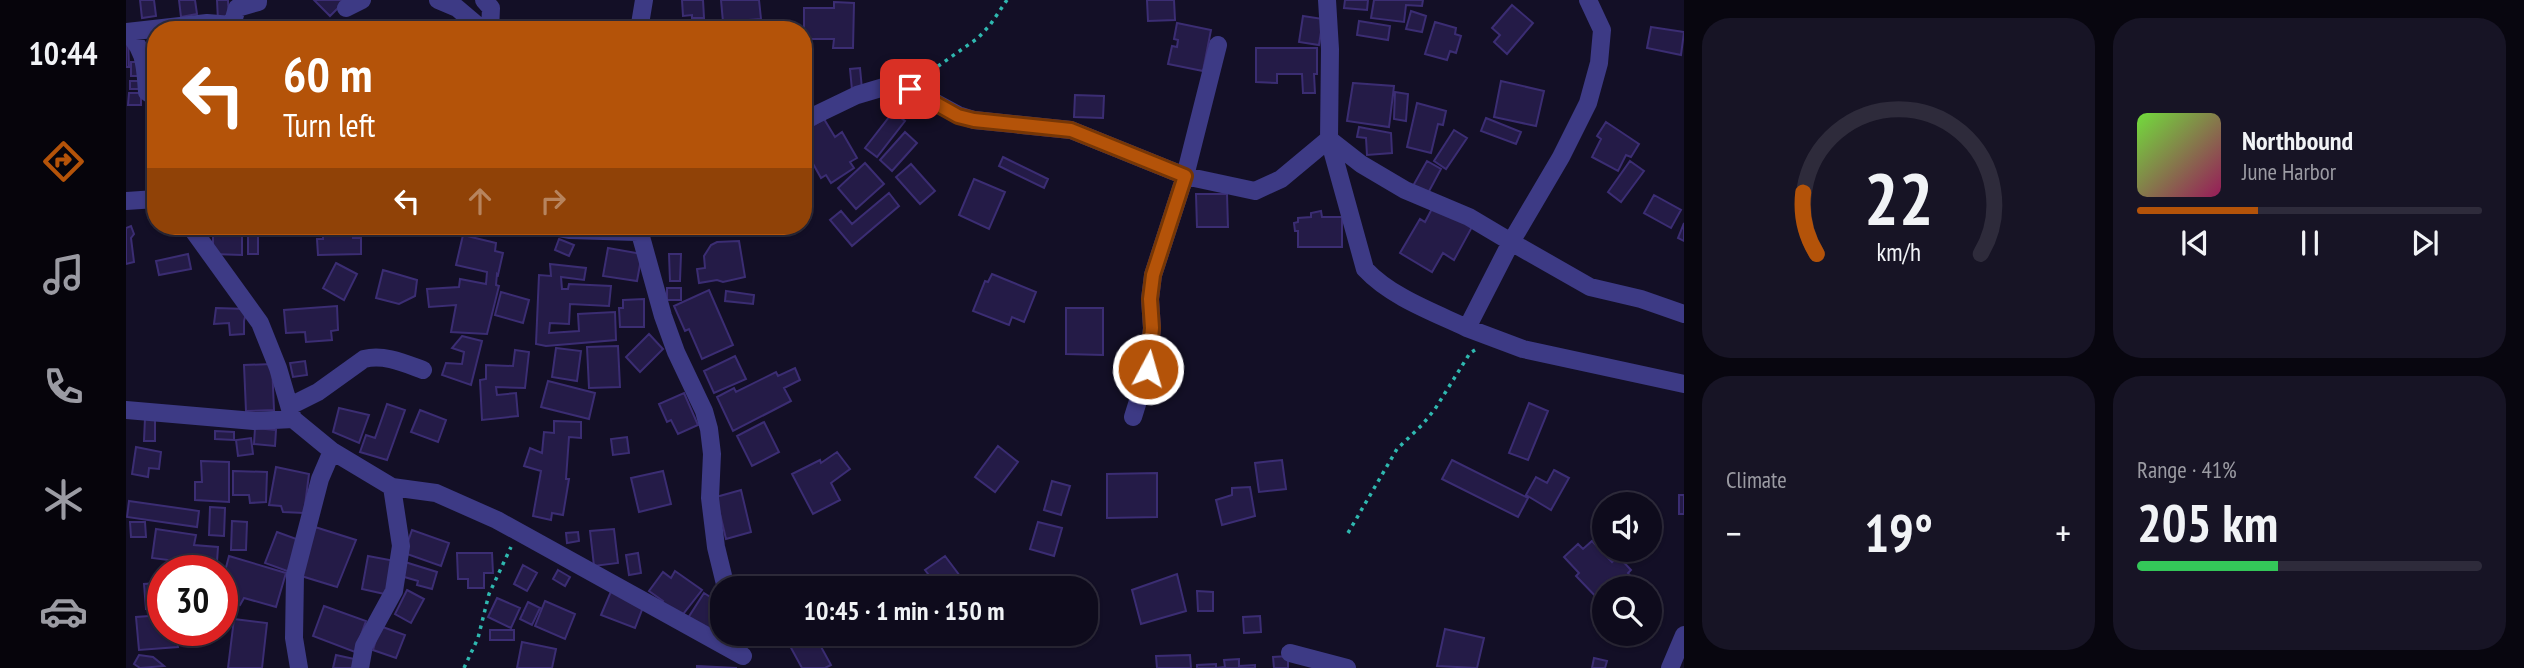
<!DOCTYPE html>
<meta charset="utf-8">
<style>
body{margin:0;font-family:"PT Sans Narrow",sans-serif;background:#171425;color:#f1f3f6;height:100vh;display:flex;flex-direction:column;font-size:26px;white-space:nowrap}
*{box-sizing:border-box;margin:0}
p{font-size:23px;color:#9b9ba3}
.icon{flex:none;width:38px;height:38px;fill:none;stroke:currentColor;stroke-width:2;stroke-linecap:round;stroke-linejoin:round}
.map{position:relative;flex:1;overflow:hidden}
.details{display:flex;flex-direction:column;gap:18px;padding:18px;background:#08060f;width:840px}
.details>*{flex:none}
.banner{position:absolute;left:21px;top:21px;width:665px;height:214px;border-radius:28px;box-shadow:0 2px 5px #0004,0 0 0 2px #2e2b3b;background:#b45309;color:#fff;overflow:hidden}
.controls{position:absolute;left:1466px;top:492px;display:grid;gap:14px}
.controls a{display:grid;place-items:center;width:70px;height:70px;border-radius:50%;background:#0e0b1c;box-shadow:0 2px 5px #0004,0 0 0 2px #2e2b3b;font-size:35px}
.speed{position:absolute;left:21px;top:555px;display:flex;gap:14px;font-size:35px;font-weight:700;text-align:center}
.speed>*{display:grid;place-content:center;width:91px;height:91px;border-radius:50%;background:#0e0b1c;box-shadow:0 2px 5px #0004,0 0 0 2px #2e2b3b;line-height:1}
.speed .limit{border:10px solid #d22;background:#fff;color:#111}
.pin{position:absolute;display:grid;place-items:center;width:60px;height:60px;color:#fff;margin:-30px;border-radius:14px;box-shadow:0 4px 10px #0006}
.me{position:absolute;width:77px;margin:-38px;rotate:6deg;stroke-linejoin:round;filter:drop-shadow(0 0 5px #0008)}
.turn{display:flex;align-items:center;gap:24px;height:147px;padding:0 21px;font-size:32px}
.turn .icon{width:91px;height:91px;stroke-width:2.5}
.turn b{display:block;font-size:49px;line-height:60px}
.lanes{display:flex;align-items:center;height:66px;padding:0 21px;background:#0003;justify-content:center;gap:35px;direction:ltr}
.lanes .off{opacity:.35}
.big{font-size:52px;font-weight:700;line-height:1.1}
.details .widget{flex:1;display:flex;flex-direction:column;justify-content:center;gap:10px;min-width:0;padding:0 24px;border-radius:28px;background:#171425}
.details .dial{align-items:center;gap:0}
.dial svg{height:182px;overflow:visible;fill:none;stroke:#2e2b3b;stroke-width:7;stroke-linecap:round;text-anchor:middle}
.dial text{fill:#f1f3f6;stroke:none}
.song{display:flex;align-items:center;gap:21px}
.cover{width:84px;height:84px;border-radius:10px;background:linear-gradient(135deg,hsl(100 70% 55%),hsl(330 70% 35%))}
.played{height:7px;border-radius:4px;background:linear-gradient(90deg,#b45309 35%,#2e2b3b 35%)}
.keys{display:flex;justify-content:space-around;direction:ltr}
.heat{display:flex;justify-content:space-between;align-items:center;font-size:38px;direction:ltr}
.charge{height:10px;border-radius:5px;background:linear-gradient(90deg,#34c759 41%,#2e2b3b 0)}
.details .tiles{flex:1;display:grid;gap:18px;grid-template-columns:repeat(2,1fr)}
.trip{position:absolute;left:584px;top:576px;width:388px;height:70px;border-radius:28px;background:#0e0b1c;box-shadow:0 2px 5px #0004,0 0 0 2px #2e2b3b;font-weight:700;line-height:70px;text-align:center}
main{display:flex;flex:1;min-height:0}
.tab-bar{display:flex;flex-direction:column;width:126px;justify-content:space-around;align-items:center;background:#06040b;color:#9b9ba3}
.tab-bar .icon{width:49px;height:49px}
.tab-bar .on{color:#b45309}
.tab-bar b{font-size:32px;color:#f1f3f6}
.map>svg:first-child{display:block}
</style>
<main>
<nav class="tab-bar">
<b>10:44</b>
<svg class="icon on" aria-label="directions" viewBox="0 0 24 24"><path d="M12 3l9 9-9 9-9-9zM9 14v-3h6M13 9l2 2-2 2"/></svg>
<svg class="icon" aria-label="music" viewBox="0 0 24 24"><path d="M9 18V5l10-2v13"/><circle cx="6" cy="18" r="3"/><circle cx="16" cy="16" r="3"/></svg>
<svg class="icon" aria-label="phone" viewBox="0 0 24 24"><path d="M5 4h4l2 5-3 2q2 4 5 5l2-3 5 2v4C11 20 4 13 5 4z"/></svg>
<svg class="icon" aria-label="climate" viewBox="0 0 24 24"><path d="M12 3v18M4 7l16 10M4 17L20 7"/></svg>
<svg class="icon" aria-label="car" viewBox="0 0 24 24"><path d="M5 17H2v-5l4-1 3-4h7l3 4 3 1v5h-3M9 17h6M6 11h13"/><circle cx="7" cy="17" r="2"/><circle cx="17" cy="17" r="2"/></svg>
</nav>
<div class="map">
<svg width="1558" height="668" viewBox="0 0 1558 668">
<rect width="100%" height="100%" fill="#130f26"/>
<path fill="#241b47" stroke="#3b2d73" stroke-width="2" d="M14 0H28L30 16 16 18Z
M53 0H69L71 14 55 17Z
M91 0H102L103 20 92 21Z
M188 0H220L204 16Z
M556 0H577L578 18H566V15L557 16Z
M595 0H633L635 19 597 22Z
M1021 0H1048L1049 20 1022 21Z
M1219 0H1242L1241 10 1218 8Z
M1248 0H1297L1296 6 1280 5 1278 22 1245 18Z
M708 2 728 3 727 48H707L708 39H678V8H708Z
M1386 5 1407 23 1381 54 1368 42 1374 35 1366 28Z
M1285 11 1300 16 1296 32 1280 29Z
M1177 16 1197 19 1193 45 1173 42Z
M1233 21 1264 26 1262 40 1231 35Z
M1309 22 1330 28 1329 34 1335 36 1330 53 1324 51 1321 60 1299 54Z
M1051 23 1085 30 1077 71 1042 64 1046 46 1051 47 1052 40 1048 39Z
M1525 27 1558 32 1555 55 1521 48Z
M0 37H2L3 67H0Z
M1130 48H1191V74H1188L1189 93H1177L1176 74H1151V83L1130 82Z
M5 62H15V76H5Z
M734 68 736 89 726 90 724 69Z
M4 81H14V89H4Z
M1375 81 1418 91 1410 126 1368 117Z
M1227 83 1268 86 1263 127 1221 121Z
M1269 92 1282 94 1280 121 1268 119Z
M3 93H15V105H2Z
M677 93 685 112 677 115Z
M949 95 978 96 977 118 948 117Z
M1291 103 1320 111 1317 125 1312 124 1305 153 1281 147Z
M767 112 779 121 751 157 739 148Z
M1360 118 1395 132 1390 144 1355 131Z
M25 119H30V164H27Z
M698 119 709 137 716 132 731 158 724 162 728 168 705 183 700 175 695 178 681 153 685 151 677 137V132Z
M1480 122 1513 144 1505 157 1500 155 1492 171 1466 157 1475 139 1471 136Z
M1233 127 1265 133 1266 153 1241 155 1240 138 1231 137Z
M1328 130 1341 138 1320 169 1308 161Z
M779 132 791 143 766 171 754 160Z
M877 157 922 179 918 188 873 166Z
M1301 161 1315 169 1301 195 1287 186Z
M1504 161 1518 171 1495 202 1482 192Z
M739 163 758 184 730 209 712 188Z
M785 164 809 191 794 204 770 177Z
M848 179 879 192 863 229 833 215Z
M763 193 773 206 726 246 704 220 715 211 726 224Z
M1070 194H1101L1102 227H1071Z
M1528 195 1555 210 1545 228 1518 213Z
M1308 205 1346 227 1328 260 1317 253 1306 272 1274 253 1294 219 1299 222Z
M1195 211 1196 217H1216V247H1172V231H1169L1168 223 1172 222V218L1185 217V213Z
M1558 223V241L1552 238Z
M5 226 8 234 5 238 8 262 0 264V228Z
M87 226H116V255L87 254Z
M122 226H132V254H122Z
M227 227V238H235V254L192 255 191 239H197V229Z
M337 235 370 243 369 251 377 253 372 275 371 274 370 285 373 286 361 334 325 332 330 305 303 307 301 289 333 287 334 279 360 284 361 272 330 265Z
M433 239 448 245 443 256 429 250Z
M613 241 619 277 597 282 591 280 573 283 571 269 579 268 578 256 585 245 591 242Z
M482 248 516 254 511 281 477 276Z
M62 254 65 269 33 275 30 261Z
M543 254H555L554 281H544Z
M210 263 231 274 218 300 197 288Z
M424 264 460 268 458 280 435 277 436 289H442L443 284 485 286 483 306 444 304 443 324 424 323 423 333 453 331 452 314 489 312 490 340 420 346 410 344 413 275 425 276Z
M257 270 291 280 289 296 273 304 250 298Z
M866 274 910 292 898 322 886 317 883 325 847 311 859 281 862 282Z
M541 288H555V300H541Z
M583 290 607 345 576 359 563 329 559 331 548 306Z
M600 291 628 295 627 304 599 301Z
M375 292 403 300 397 323 369 315Z
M518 299V327H494L493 308H497V300Z
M211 306 212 330 205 331 206 340 180 342 179 332 160 333 158 310Z
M90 308 121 309 118 321V334L104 335 103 323 88 324Z
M940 308H977V355L940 354Z
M523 334 537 349 514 372 500 357Z
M336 336 356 341 345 385 316 375 320 363 336 364 338 352 326 348Z
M492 346 494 387 463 388 461 347Z
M430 348 455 351 451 381 426 377Z
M389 350 403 352 399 388 370 387 371 395 390 393 392 416 356 420 354 380 360 379V365L387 366Z
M609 356 620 379 588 393 578 371Z
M179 361 181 375 167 377 164 363Z
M146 364 148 410 120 411 118 365Z
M669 368 674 380 658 388 665 401 607 431 591 397 608 388 610 392 650 372 652 376Z
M422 381 469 393 463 419 415 407Z
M558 393 572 425 552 434 545 420 541 422 533 404Z
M1403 403 1422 411 1402 460 1383 453Z
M261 404 279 410 261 460 234 452 240 435 249 438Z
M213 408 243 415 233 443 207 432Z
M294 410 320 420 312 442 285 432Z
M19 418H29V441H18Z
M428 421 455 422V438L443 437 440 479H443L437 515 426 513 425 520 407 516 415 471 398 466 404 448 416 453 418 432 428 433Z
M638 422 653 452 626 466 611 436Z
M129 428 150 430 149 446 128 444Z
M89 431 108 432V440L89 439Z
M501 437 503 453 487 455 485 439Z
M125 438 127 454 112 456 110 440Z
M872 446 892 462 869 492 849 477Z
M10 447 35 452 33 469 23 468 22 477 6 474Z
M711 452 724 469 705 483 714 500 687 514 666 474 694 460 695 463Z
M1156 460 1160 489 1133 492 1129 463Z
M1326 460 1402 498 1392 517 1316 479Z
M75 461 103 462V502L69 500V482H76Z
M150 467 183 474 178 513 157 512 155 506 143 505Z
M1428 470 1443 478 1425 510 1400 495 1410 477 1421 483Z
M107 471 141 472 140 502 124 503 123 495H107Z
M537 471 545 504 513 512 505 478Z
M1031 473V517L981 518V474Z
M926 481 944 486 935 515 918 510Z
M1124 487 1129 516 1096 525 1090 500 1106 495V488Z
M615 490 625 532 600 539 590 497Z
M1553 495H1558V514H1553Z
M3 501 73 511 71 527 1 517Z
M84 507 99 508 98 536 83 535Z
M106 521 121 522 120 550H105Z
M4 522H19L20 537H5Z
M912 522 936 528 928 556 904 549Z
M189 527 230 540 211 587 172 575Z
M30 529 70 535 68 545 92 547 91 562 66 561V563L26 558Z
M488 529 492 563 468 566 464 531Z
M286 530 323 543 315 566 278 553Z
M151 532 176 541 164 572 139 563Z
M452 532 453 541 441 543 440 533Z
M1466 541 1486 562 1492 556 1505 570 1502 573 1506 578 1496 588H1479V598L1475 602 1450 576 1453 573 1438 557 1452 544 1457 549Z
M331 553H366L367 573H358V588H342V579H332Z
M512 553 515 573 503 575 500 555Z
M103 556 160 573 150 607 118 598 114 605 96 599V583Z
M242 556 269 561 263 595 236 589Z
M819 556 834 576 817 588H813L799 570Z
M279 562 311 572 306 589 291 585 292 581 275 576Z
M397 565 411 573 401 591 388 584Z
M432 570 444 577 439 586 427 579Z
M549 571 576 590 554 618 535 604 537 601 523 591 537 572 545 578Z
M37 572V608L20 609 18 584 32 583 31 573Z
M1051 574 1060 611 1015 624 1006 590Z
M486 589 519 602 509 628 475 615Z
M281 590 298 599 285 623 269 614Z
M1071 591 1087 592V611H1072Z
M578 593 597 605V610L583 631 562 618Z
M371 598 394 608 385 628 362 617Z
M419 601 449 614 439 639 409 626Z
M402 602 414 608 406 625 394 619Z
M198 606 240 621 229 652 187 636Z
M37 615V630H50L52 647 13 650 10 617Z
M1134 616 1135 632 1118 633 1117 617Z
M108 619 141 623 136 668H102Z
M254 626 279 635 270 658 247 650Z
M1319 629 1358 638 1351 668 1311 666Z
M364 630H388V640H364Z
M688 634 705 665 699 668H676L664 646Z
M396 642 430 649 426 668H391Z
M13 655 27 657 38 666 14 668 8 664Z
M210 655 233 660 232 668H207Z
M1064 655 1065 668H1031L1030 656Z
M1162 656V668H1148L1147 657Z
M1468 658 1481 661 1479 668H1466Z
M1113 659V666L1129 665V668H1071V665L1090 664V668L1099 667 1098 660Z
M571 666 611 668H571Z"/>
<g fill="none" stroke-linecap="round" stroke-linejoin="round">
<path stroke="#2fb8b0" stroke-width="3.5" stroke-dasharray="3.5 5" stroke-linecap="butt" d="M798 76 852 38 864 25 881 0
M1222 533 1271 449 1296 425 1309 409 1344 353 1349 350
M338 668 352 638 363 594 385 547"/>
<path stroke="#3d3a85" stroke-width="18" d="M312 0 331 8 357 30
M358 0 365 8 364 30
M1201 0 1204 49 1203 139 1235 164 1279 190 1343 217 1385 242 1435 157 1462 103 1473 63 1476 30 1462 0
M220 8 236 0
M513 30 518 0
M0 32 81 23 106 25 111 8 132 2V0
M0 32C20 49 19 68 21 92L30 98
M677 121 731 95 758 87 784 89 832 115 848 120 945 130 1059 176 1129 191 1155 179 1203 139 1239 269C1265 297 1307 312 1341 328L1385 242 1464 287 1515 299 1558 314
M0 201 30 199
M64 226 134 323 152 368 167 419
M422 226 443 230 512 232 520 227
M512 226 537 316 550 352 578 411 583 429 586 454 584 498 590 547 600 588
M1341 328 1397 349 1558 384
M164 406 192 392 238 359C258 354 278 363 297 370
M0 410 128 421 167 419 206 451
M1007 417 1022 369 1026 328 1024 299 1027 275 1059 176 1092 45
M266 487 310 493 371 520 617 656
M1164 653 1221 668
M173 668 168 638 169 575 194 479 206 451 266 487 275 546 268 591 238 646 234 668
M1544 668 1558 635"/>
</g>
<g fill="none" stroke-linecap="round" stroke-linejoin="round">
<defs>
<path id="route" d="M784 89 832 116 848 120 945 130 1059 176 1027 275 1024 299 1026 328 1022 369"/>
</defs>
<use href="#route" stroke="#753606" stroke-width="18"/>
<use href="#route" stroke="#b45309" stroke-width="12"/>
</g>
</svg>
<div class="controls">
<a><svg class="icon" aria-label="sound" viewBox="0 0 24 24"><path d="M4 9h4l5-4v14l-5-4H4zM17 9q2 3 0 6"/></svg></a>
<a><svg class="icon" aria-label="search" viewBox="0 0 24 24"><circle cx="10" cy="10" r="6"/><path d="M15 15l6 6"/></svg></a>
</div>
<div class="speed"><div class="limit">30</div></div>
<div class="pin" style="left:784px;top:89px;background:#d93025"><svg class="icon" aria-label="arrive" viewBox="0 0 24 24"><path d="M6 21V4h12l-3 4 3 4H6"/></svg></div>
<svg class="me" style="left:1022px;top:369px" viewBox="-20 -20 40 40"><circle r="17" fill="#b45309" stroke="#fff" stroke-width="3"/><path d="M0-11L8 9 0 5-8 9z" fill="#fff"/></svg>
<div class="trip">10:45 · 1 min · 150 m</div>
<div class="banner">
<div class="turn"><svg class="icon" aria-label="left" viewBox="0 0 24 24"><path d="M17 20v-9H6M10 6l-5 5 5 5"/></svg><div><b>60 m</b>Turn left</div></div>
<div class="lanes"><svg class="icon" aria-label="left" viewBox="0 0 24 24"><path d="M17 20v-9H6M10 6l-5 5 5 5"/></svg><svg class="icon off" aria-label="ahead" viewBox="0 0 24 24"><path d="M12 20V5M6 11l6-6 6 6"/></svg><svg class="icon off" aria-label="right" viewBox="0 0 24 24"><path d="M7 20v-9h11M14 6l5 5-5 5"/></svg></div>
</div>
</div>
<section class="details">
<div class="tiles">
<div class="widget dial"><svg viewBox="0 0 100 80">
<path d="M14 69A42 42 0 1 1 86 69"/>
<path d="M14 69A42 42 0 0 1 8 42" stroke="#b45309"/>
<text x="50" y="56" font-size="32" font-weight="700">22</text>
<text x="50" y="72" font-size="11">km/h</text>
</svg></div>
<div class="widget">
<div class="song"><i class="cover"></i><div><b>Northbound</b><p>June Harbor</p></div></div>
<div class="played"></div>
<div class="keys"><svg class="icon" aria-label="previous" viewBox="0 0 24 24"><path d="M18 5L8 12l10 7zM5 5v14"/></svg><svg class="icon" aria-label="pause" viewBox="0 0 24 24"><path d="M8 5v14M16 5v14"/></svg><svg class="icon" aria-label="next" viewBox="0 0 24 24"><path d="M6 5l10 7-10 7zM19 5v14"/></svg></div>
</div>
<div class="widget"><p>Climate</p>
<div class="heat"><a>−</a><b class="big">19°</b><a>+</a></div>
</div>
<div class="widget"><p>Range · 41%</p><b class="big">205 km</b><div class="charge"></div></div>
</div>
</section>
</main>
